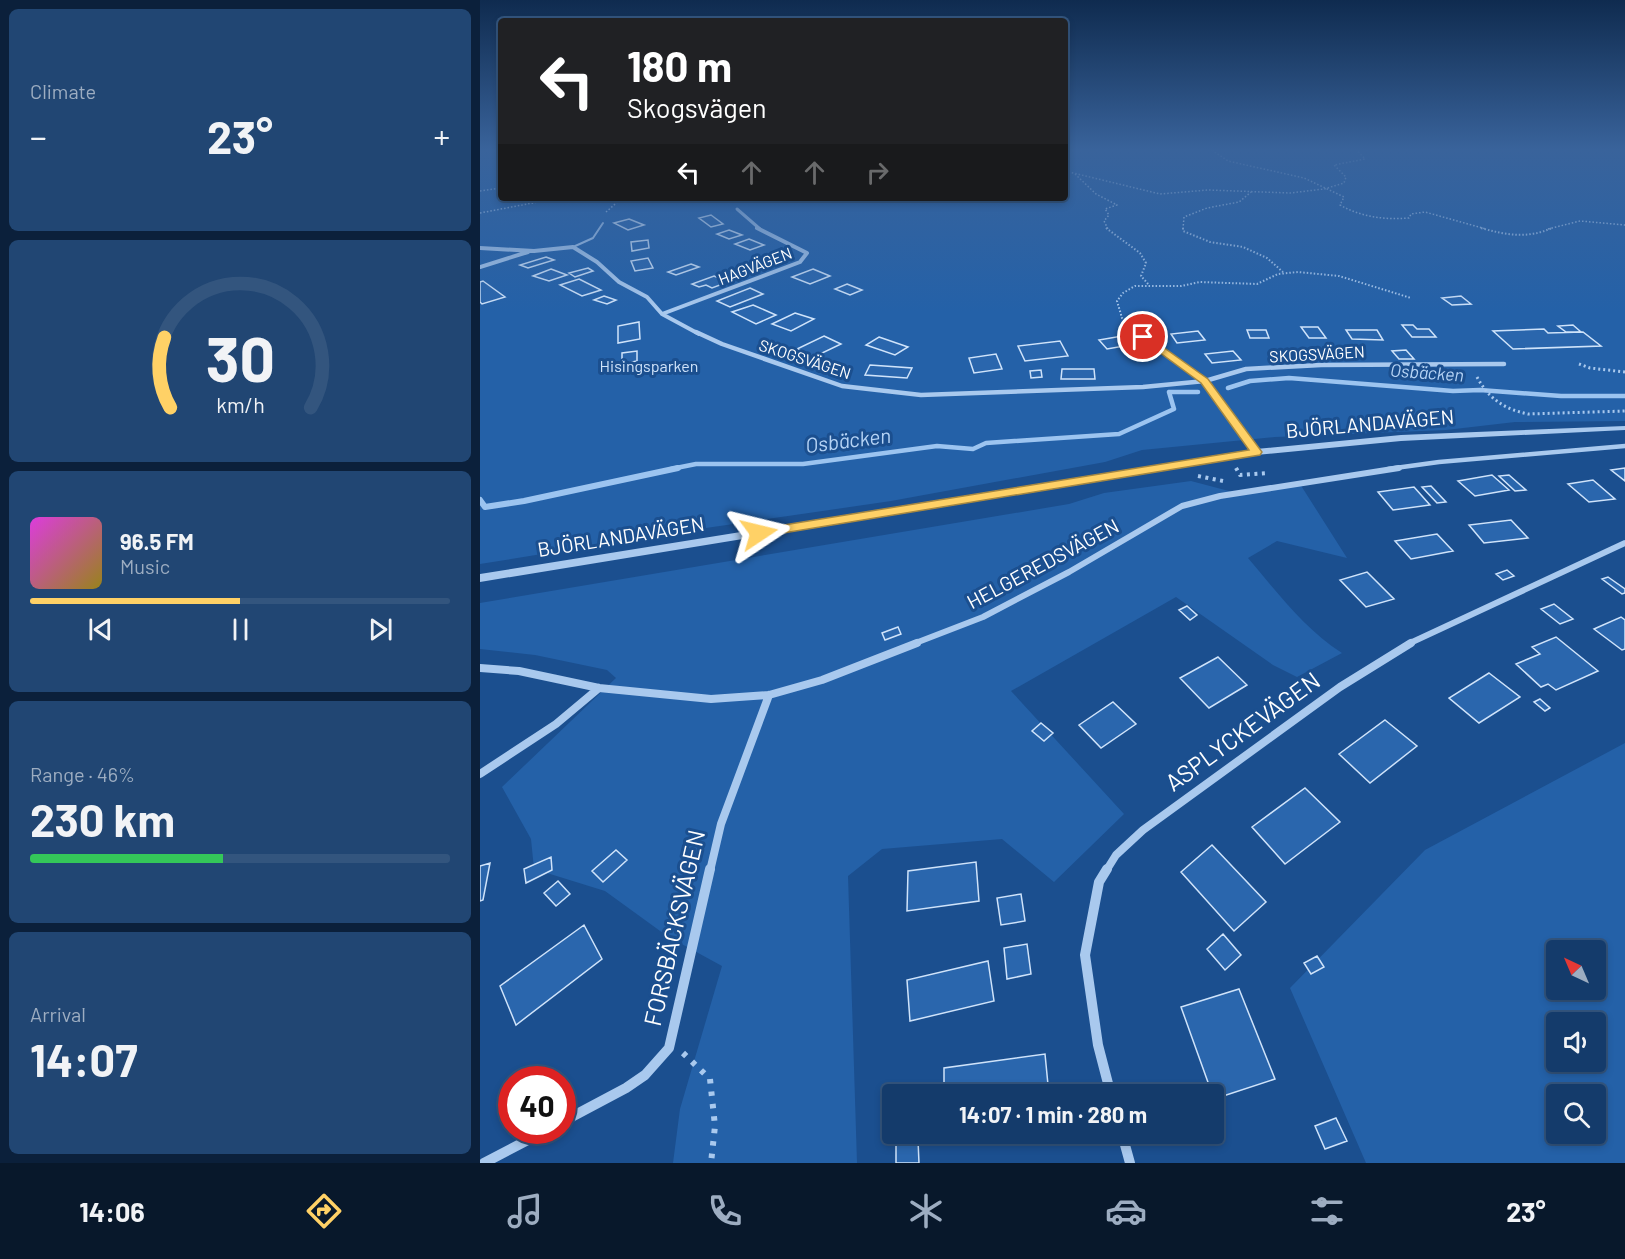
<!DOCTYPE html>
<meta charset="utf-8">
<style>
body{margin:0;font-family:Barlow,sans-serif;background:#214673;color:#f1f3f6;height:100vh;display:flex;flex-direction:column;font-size:22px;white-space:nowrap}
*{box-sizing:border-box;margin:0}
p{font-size:20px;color:#9dadc1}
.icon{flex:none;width:33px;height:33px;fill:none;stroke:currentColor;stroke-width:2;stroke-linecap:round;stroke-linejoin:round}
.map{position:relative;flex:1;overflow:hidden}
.panel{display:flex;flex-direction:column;gap:9px;padding:9px;background:#0b203b;width:480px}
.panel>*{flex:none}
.hud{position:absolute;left:18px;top:18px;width:570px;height:183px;border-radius:6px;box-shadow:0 3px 9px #0003,0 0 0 2px #33557e;background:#202124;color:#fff;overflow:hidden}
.needle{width:39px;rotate:316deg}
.fabs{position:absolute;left:1066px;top:940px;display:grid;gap:12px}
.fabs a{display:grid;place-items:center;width:60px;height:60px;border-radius:6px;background:#143b6b;box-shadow:0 3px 9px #0003,0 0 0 2px #33557e;font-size:30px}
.speed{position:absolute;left:18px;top:1066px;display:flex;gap:12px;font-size:30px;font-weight:700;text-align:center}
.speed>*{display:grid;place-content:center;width:78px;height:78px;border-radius:50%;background:#143b6b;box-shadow:0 3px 9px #0003,0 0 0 2px #33557e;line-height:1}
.speed .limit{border:9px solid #d22;background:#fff;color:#111}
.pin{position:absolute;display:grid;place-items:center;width:51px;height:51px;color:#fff;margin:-26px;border:3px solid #fff;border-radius:50%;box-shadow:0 2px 6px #0007}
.me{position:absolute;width:66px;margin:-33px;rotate:80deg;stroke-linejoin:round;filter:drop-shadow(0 0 4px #0008)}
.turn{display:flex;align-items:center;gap:21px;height:126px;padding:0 30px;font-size:27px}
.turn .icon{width:78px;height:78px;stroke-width:2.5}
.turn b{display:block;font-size:42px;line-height:51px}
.lanes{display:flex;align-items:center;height:57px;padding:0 30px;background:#0003;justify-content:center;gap:30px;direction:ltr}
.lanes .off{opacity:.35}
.big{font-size:45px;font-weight:700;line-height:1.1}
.panel .widget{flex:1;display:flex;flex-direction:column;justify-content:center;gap:9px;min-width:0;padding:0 21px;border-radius:9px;background:#214673}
.panel .dial{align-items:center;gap:0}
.dial svg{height:156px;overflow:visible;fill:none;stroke:#33557e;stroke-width:7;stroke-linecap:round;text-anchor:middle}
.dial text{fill:#f1f3f6;stroke:none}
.song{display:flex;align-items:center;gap:18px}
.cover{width:72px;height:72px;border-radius:9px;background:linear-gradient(135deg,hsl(300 70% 55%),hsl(50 70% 35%))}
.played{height:6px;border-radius:3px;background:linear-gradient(90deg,#ffd166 50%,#33557e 50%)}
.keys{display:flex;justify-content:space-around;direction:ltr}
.heat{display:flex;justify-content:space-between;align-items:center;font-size:33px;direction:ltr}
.charge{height:9px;border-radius:4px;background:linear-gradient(90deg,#34c759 46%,#33557e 0)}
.trip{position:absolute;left:402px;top:1084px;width:342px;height:60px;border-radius:6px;background:#143b6b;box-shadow:0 3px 9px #0003,0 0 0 2px #33557e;font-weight:700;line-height:60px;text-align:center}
.tabs{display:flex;height:96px;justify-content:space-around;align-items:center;background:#08182b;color:#9dadc1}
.tabs .icon{width:42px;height:42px}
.tabs .active{color:#ffd166}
.tabs b{font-size:27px;color:#f1f3f6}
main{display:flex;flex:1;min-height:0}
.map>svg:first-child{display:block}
</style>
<main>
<section class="panel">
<div class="widget"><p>Climate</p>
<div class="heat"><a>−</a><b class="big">23°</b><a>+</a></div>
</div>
<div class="widget dial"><svg viewBox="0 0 100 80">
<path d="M14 69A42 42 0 1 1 86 69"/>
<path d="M14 69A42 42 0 0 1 11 33" stroke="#ffd166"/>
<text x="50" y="56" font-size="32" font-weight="700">30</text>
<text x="50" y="72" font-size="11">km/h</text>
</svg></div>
<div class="widget">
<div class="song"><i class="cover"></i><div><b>96.5 FM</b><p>Music</p></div></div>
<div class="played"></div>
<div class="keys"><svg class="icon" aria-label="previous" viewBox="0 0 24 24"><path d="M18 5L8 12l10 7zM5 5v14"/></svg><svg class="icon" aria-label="pause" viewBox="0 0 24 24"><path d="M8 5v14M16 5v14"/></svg><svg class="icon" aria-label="next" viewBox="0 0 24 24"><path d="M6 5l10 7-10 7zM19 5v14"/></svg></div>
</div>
<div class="widget"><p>Range · 46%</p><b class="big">230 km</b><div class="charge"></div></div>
<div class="widget"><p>Arrival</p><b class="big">14:07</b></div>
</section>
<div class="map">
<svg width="1145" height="1163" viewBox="0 0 1145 1163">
<rect width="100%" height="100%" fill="#1b4f8f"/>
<path fill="#2461a8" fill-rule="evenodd" d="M0 148H21V198H585V148H1145V421L1035 422 966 430 795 437 662 450 625 462 411 501 185 534 0 564Z
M711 481 764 495 820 484 867 558 797 541 768 558C797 592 824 629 862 653L817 677 793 665 696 597 531 691 644 814 574 882 522 839 402 849 368 876 377 1163H193L200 1109 242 966 187 936 125 891 54 869 51 839 22 787 136 678 127 670 55 655 0 649V603L589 504 624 493Z
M1145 743V1163H886L810 988 945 850ZM1077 951H1116V990H1077ZM1077 1023H1116V1062H1077ZM1077 1095H1116V1134H1077Z"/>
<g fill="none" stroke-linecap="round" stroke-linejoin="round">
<path stroke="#9cc4f0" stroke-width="4.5" d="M748 388 770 381 809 378 973 391 1000 390 1081 396H1145
M191 469 216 464H323L457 446 493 449 506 443 639 434 694 409 689 392H718"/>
<path stroke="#9cc4f0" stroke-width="6" d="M0 500 5 507 44 501 198 468"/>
</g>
<path fill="#2a66ad" stroke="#cfe3fa" stroke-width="1.5" d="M231 215 243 224 231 227 219 218Z
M149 219 164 225 148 230 134 223Z
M249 230 262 235 249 239 237 234Z
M269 239 284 245 270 250 255 244Z
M168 240 169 248 152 251 151 242Z
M299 251 313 257 303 261 289 255Z
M66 257 74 260 48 268 40 265Z
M168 258 173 268 155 271 151 261Z
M211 264 219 267 196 275 188 272Z
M108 268 113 271 95 277 89 273Z
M71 269 87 275 69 281 53 276Z
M333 269 350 276 330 284 312 277Z
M234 276 248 282 232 288 226 285 219 287 212 284Z
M99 279 121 290 102 296 80 285Z
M3 281 25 297 2 304 0 302V282Z
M367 284 382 290 370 295 355 289Z
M270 288 283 294 250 307 237 301Z
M124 296 136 300 127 304 114 300Z
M981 296 991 304 972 305 962 298Z
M273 305 296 315 276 324 252 312Z
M315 313 334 319 311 331 292 324Z
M159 322 160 339 138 343V326Z
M922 325H933L937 329H949L956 337H932Z
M1093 325 1101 332H1086L1078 326Z
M821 327H838L846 338H829Z
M1064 329 1068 333 1103 332 1121 346 1033 349 1013 331Z
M767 330H786L789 338H770Z
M866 330H897L903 340 872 339Z
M718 331 725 340 697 343 691 334Z
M344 336 361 344 334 357 317 349Z
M642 336 650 345 627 349 619 340Z
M399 337 428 347 415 355 386 345Z
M580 341 588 356 545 361 538 346Z
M926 350 934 359H919L912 351Z
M157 351V361L142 364V353Z
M753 351 761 360 732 363 725 354Z
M516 354 522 369 494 373 489 358Z
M390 365 432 368 427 378 385 375Z
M582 369H614L615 379H581Z
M561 370 562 377 551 378 550 371Z
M1145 468V481L1131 470Z
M1012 475 1029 490 995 496 978 481Z
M1029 475 1046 490 1035 491 1019 476Z
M1113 480 1135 499 1109 502 1088 484Z
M951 486 966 502 957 503 942 487Z
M934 487 950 505 913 510 898 492Z
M1031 520 1048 538 1004 543 989 525Z
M957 534 973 551 931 559 915 541Z
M1027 570 1034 576 1023 580 1016 574Z
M887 572 914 599 886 607 860 580Z
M1128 577 1145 589V593L1142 594 1122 579Z
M1074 604 1093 619 1080 624 1061 609Z
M707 606 717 615 710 620 699 610Z
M1141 617 1145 620V649L1142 650 1114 629Z
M418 627 421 634 405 640 402 633Z
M1076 637 1118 671 1076 690 1068 684 1061 687 1036 664 1060 654 1052 647Z
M738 657 767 685 729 708 700 678Z
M1009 673 1040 697 999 723 969 698Z
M1060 699 1070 708 1065 711 1054 702Z
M633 702 656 724 621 748 599 725Z
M905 720 937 746 890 783 859 754Z
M561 723 573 733 564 741 552 731Z
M825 788 860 822 805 864 772 827Z
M732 845 786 902 754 931 701 872Z
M136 850 147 860 123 882 112 871Z
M71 857 72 870 46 883 44 869Z
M496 862 499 901 427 911 428 871Z
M10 863 3 900 0 901V866Z
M78 881 90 894 76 906 64 893Z
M541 894 545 921 521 925 517 898Z
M104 925 122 959 36 1025 20 986Z
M743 934 761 955 745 970 727 949Z
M547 944 551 974 527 979 524 948Z
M837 956 844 967 831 974 824 963Z
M508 961 514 1001 430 1021 427 980Z
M759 989 795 1079 734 1099 701 1007Z
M565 1054 569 1095H464V1068Z
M856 1118 867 1141 845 1149 835 1126Z
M438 1140 439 1163H416V1145Z"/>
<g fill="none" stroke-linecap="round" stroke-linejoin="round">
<path stroke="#a9c9ee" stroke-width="1.5" stroke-dasharray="1.5 2" stroke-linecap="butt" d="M729 148 748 161 824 178 864 197 860 205C881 217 905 220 929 218L931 214 945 212 1006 229
M1113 148 1145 149
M585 171 680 194 728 190 810 193 844 189 864 183 866 177 854 165 885 159 875 148
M595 174 616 194 637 205 625 209 629 215 624 221 628 229
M0 191 21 188
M126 212 142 198
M0 213 79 198
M703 229 704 217 727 208 759 202 771 192
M1068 229 1100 221 1145 225"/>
<path stroke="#a9c9ee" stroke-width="2" stroke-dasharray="1.5 2" stroke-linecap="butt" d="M626 228 660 253 666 263 661 276 669 285
M703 228V231L730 242 763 247 787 258 803 272
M1001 228C1026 235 1047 239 1072 228
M650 326 642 318 637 301 643 293 655 286H701L720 282 777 284 798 274 818 272 859 276 931 298"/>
<path stroke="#a9c9ee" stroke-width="3" stroke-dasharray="2 3" stroke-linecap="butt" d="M1099 364 1110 368 1145 372
M997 377C1009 399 1024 409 1048 414L1145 411"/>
<path stroke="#a9c9ee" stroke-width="4" stroke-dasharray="3 4.5" stroke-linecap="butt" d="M756 468 760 475 789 473
M718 476 743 481"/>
<path stroke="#a9c9ee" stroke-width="6" stroke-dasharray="4.5 8" stroke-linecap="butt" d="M203 1053 230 1079 235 1126 231 1163"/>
<path stroke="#a9c9ee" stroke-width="2" d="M93 247 113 238 123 223"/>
<path stroke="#a9c9ee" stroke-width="3" d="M257 209 280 229"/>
<path stroke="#a9c9ee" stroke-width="4" d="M0 248 54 251 93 247 117 262 139 282 167 297 182 314 219 334
M0 267 48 252
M182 314 320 262 327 253 277 228
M657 332 660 334"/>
<path stroke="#a9c9ee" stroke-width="4.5" d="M216 332 242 344 362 386 441 395 663 387 725 381 766 369 841 365 1024 364
M658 332 725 381 776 452
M908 469 959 462 1145 446"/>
<path stroke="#a9c9ee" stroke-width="6" d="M433 644 503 617 589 572 702 506 740 496 919 468
M928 644 1145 543"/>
<path stroke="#a9c9ee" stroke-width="8" d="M0 668 39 671 119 688 231 699 289 695 342 680 437 643
M0 774 76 724 119 688
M230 871 241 824 289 695
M626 871 636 855 663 830 860 687 931 643"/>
<path stroke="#a9c9ee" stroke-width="10" d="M627 869 619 882 605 955 618 1045 631 1095
M82 1122 146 1088 165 1075 189 1048 230 869
M642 1134 650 1163
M4 1163 65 1131"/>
<path fill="#a9c9ee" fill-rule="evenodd" d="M1145 426V430L921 441 776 455 0 582V574L776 449 921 435Z"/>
</g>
<linearGradient id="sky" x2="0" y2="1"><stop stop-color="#0f2b4f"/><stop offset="0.48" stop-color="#39639b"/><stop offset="1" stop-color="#39639b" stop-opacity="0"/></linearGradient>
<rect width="1145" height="311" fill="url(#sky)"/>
<path fill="#ffd166" stroke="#a68842" stroke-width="1.5" d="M660 335H666L728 379 782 452 780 455 279 537 273 533 279 529 769 450 721 383 660 338Z"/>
<g text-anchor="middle" stroke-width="6" stroke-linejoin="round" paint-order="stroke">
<g font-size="16" fill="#fff" stroke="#1b4f8f">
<text transform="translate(275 266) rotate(-21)" y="6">HAGVÄGEN</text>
<text transform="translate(837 354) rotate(-3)" y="6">SKOGSVÄGEN</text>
<text transform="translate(325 359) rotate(18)" y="6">SKOGSVÄGEN</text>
</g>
<g font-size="16" fill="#cfe3fa" stroke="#1b4f8f">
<text x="169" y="372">Hisingsparken</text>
</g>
<g font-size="18" font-style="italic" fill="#b5d3f5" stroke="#1b4f8f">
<text transform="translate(947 373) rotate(4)" y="6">Osbäcken</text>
</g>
<g font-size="20" fill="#fff" stroke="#1b4f8f">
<text transform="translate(890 424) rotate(-5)" y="7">BJÖRLANDAVÄGEN</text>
<text transform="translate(141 537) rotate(-9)" y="7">BJÖRLANDAVÄGEN</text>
<text transform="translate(563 564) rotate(-28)" y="7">HELGEREDSVÄGEN</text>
</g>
<g font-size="21" font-style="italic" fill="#b5d3f5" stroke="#1b4f8f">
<text transform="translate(368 441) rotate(-7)" y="7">Osbäcken</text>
</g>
<g font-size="24" fill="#fff" stroke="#1b4f8f">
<text transform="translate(763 732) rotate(-36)" y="8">ASPLYCKEVÄGEN</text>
<text transform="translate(195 928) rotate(-77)" y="8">FORSBÄCKSVÄGEN</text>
</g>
</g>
</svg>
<div class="fabs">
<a><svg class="needle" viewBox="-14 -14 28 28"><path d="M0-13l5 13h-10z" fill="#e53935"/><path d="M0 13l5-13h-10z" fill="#9dadc1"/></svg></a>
<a><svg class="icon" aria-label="sound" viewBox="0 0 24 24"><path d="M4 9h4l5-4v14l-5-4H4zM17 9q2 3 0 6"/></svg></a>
<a><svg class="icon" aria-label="search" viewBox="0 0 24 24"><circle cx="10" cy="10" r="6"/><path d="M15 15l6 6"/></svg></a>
</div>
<div class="speed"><div class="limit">40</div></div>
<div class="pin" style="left:663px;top:337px;background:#d93025"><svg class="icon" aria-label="arrive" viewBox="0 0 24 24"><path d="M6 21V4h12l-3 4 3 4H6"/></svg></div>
<svg class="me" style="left:279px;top:533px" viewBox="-20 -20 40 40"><path d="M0-17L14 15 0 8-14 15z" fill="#ffd166" stroke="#fff" stroke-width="4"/></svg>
<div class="trip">14:07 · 1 min · 280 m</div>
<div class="hud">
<div class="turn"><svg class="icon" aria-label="left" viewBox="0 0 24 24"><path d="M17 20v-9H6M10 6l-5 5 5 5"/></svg><div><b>180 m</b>Skogsvägen</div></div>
<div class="lanes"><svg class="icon" aria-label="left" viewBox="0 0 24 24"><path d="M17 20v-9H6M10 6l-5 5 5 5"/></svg><svg class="icon off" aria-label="ahead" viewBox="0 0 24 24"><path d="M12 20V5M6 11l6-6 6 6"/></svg><svg class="icon off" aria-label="ahead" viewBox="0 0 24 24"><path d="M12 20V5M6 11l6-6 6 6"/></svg><svg class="icon off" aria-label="right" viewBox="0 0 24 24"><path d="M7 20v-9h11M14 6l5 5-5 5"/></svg></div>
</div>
</div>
</main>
<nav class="tabs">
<b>14:06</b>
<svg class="icon active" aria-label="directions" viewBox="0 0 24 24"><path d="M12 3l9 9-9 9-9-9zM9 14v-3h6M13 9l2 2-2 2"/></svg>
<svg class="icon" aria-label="music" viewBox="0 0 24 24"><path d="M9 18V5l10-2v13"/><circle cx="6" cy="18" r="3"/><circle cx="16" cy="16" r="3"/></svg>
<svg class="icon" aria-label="phone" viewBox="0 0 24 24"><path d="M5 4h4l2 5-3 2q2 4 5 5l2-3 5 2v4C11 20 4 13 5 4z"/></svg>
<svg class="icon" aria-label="climate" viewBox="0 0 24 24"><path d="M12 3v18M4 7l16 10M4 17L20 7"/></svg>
<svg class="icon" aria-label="car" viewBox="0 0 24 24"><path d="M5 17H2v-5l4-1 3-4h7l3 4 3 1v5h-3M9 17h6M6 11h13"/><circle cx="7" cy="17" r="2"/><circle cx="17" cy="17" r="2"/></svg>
<svg class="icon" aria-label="filters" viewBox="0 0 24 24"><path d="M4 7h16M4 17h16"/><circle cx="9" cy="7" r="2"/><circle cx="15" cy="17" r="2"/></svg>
<b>23°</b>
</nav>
